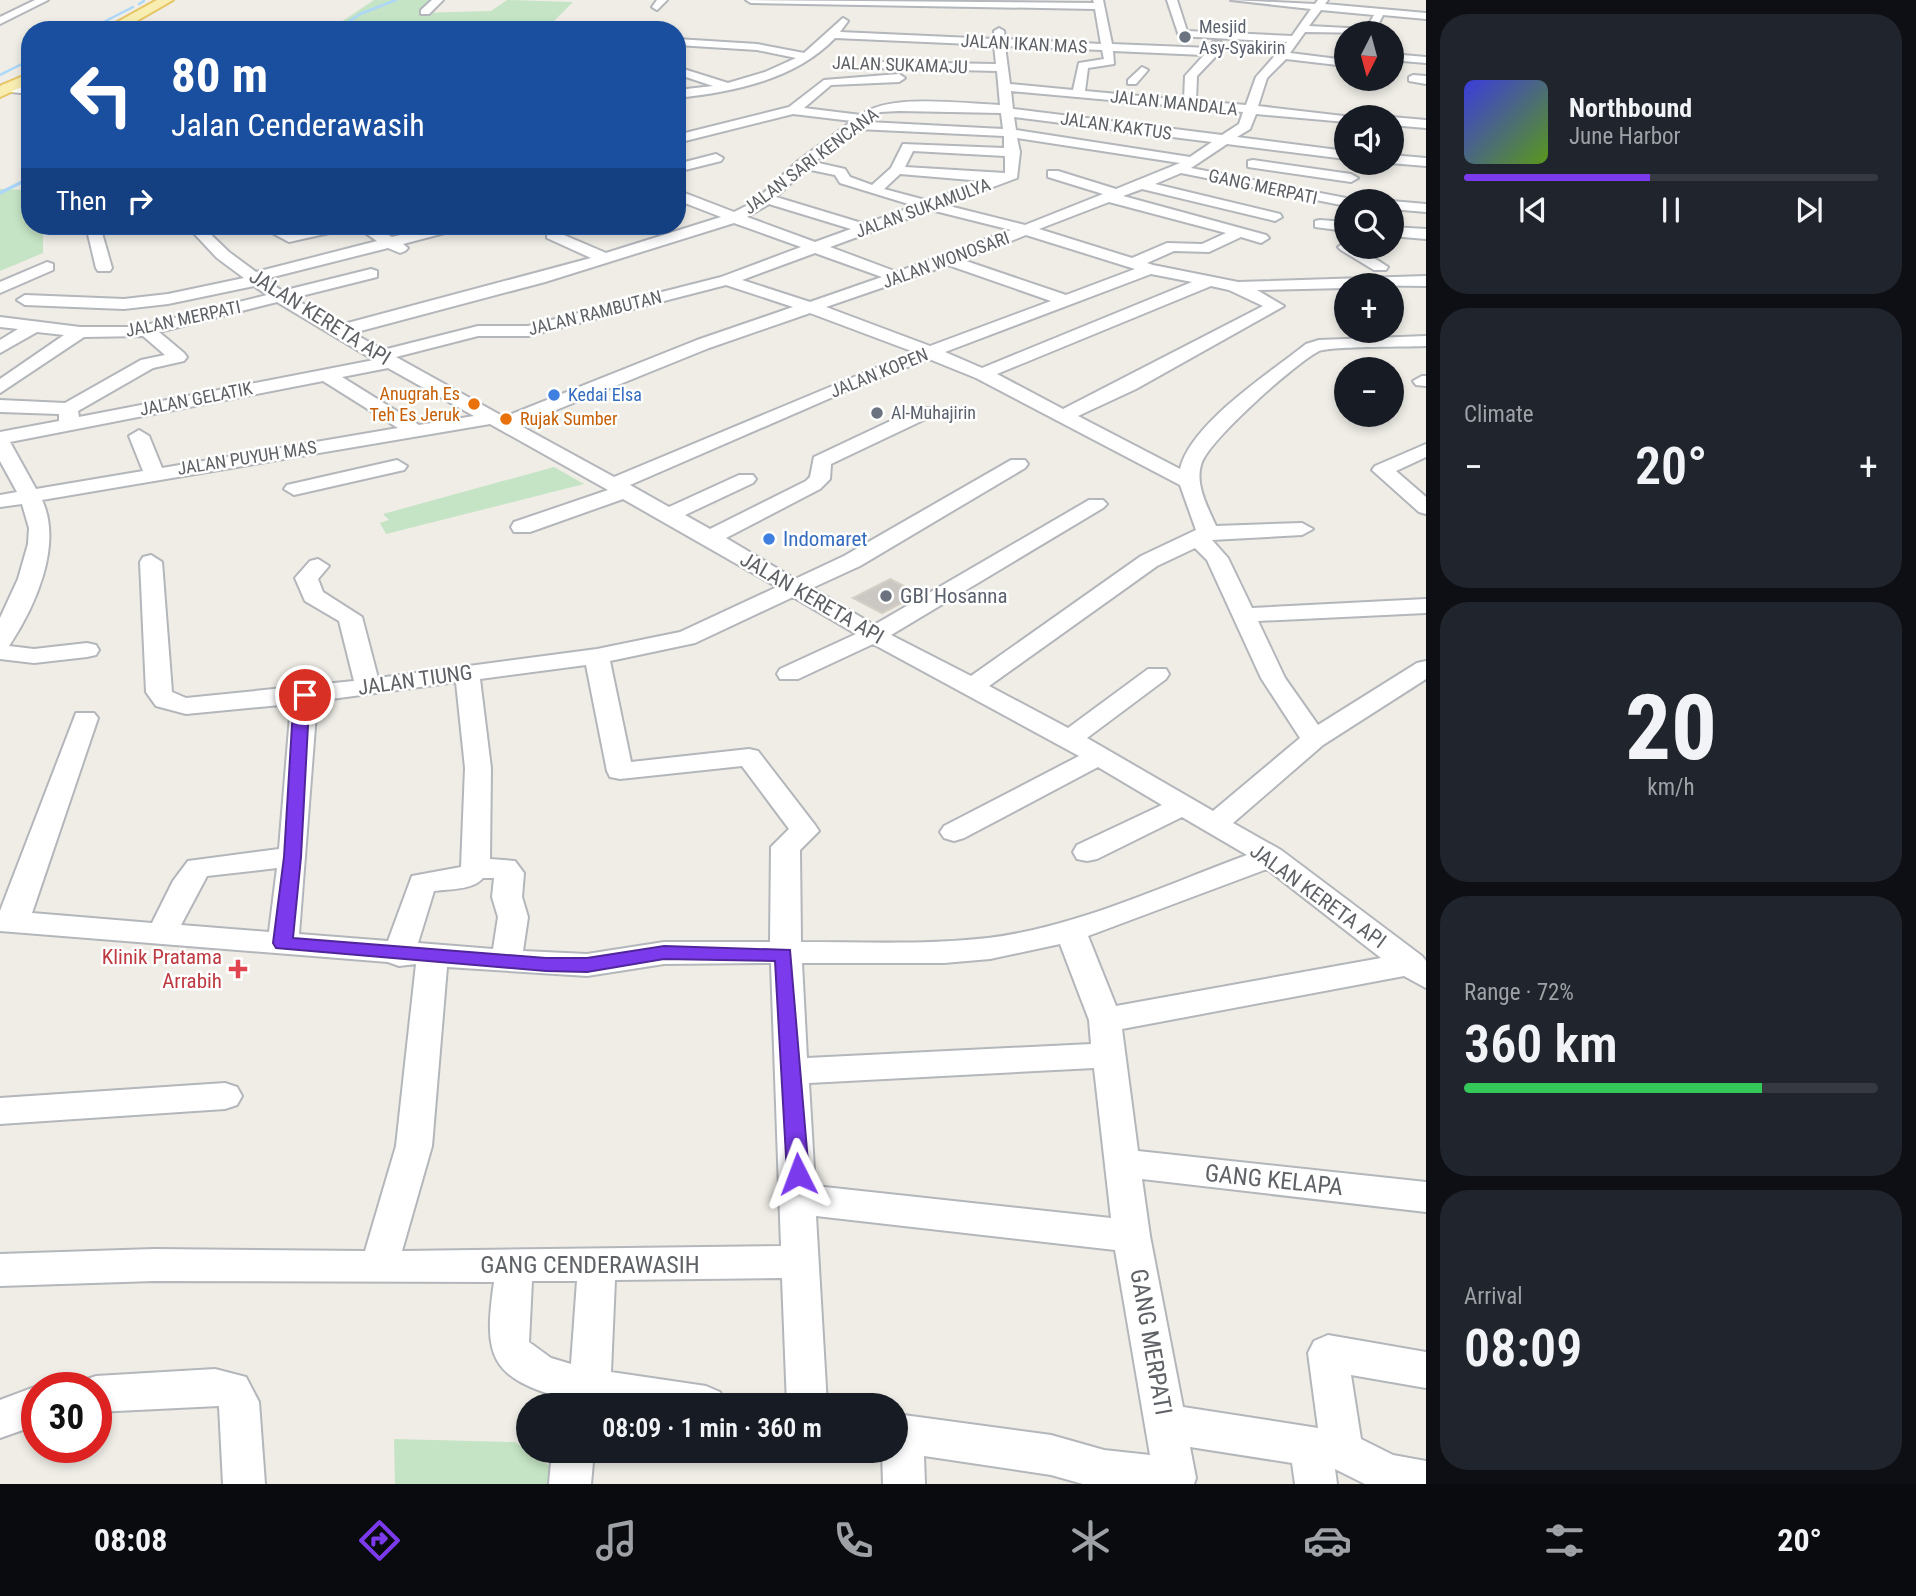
<!DOCTYPE html>
<meta charset="utf-8">
<style>
body{margin:0;font-family:"Roboto Condensed",sans-serif;background:#20242c;color:#f1f3f6;height:100vh;display:flex;flex-direction:column;font-size:26px;white-space:nowrap}
*{box-sizing:border-box;margin:0}
p{font-size:23px;color:#9ea1a6}
.icon{flex:none;width:38px;height:38px;fill:none;stroke:currentColor;stroke-width:2;stroke-linecap:round;stroke-linejoin:round}
.map{position:relative;flex:1;overflow:hidden}
.drawer{display:flex;flex-direction:column;gap:14px;padding:14px;background:#0d0f14;width:490px}
.drawer>*{flex:none}
.banner{position:absolute;left:21px;top:21px;width:665px;height:214px;border-radius:28px;box-shadow:0 4px 10px #0003;background:#1a4fa0;color:#fff;overflow:hidden}
.needle{width:46px;rotate:186deg}
.buttons{position:absolute;left:1334px;top:21px;display:grid;gap:14px}
.buttons a{display:grid;place-items:center;width:70px;height:70px;border-radius:50%;background:#171b24;box-shadow:0 4px 10px #0003;font-size:35px}
.speed{position:absolute;left:21px;top:1372px;display:flex;gap:14px;font-size:35px;font-weight:700;text-align:center}
.speed>*{display:grid;place-content:center;width:91px;height:91px;border-radius:50%;background:#171b24;box-shadow:0 4px 10px #0003;line-height:1}
.speed .limit{border:10px solid #d22;background:#fff;color:#111}
.pin{position:absolute;display:grid;place-items:center;width:60px;height:60px;color:#fff;margin:-30px;border:4px solid #fff;border-radius:50%;box-shadow:0 2px 7px #0007}
.me{position:absolute;width:77px;margin:-38px;rotate:357deg;stroke-linejoin:round;filter:drop-shadow(0 0 5px #0008)}
.turn{display:flex;align-items:center;gap:24px;height:147px;padding:0 35px;font-size:32px}
.turn .icon{width:91px;height:91px;stroke-width:2.5}
.turn b{display:block;font-size:49px;line-height:60px}
.then{display:flex;align-items:center;height:66px;padding:0 35px;background:#0003;gap:14px;font-size:26px}
.big{font-size:52px;font-weight:600;line-height:1.1}
.drawer .card{flex:1;display:flex;flex-direction:column;justify-content:center;gap:10px;min-width:0;padding:0 24px;border-radius:28px;background:#20242c}
.drawer .dial{align-items:center;gap:0}
.dial b{font-size:91px;line-height:1}
.song{display:flex;align-items:center;gap:21px}
.cover{width:84px;height:84px;border-radius:10px;background:linear-gradient(135deg,hsl(240 70% 55%),hsl(90 70% 35%))}
.played{height:7px;border-radius:4px;background:linear-gradient(90deg,#7c3aed 45%,#363941 45%)}
.keys{display:flex;justify-content:space-around;direction:ltr}
.heat{display:flex;justify-content:space-between;align-items:center;font-size:38px;direction:ltr}
.charge{height:10px;border-radius:5px;background:linear-gradient(90deg,#34c759 72%,#363941 0)}
.trip{position:absolute;left:516px;top:1393px;width:392px;height:70px;border-radius:35px;background:#171b24;box-shadow:0 4px 10px #0003;font-weight:600;line-height:70px;text-align:center}
.menu{display:flex;height:112px;justify-content:space-around;align-items:center;background:#090b0e;color:#9ea1a6}
.menu .icon{width:49px;height:49px}
.menu .current{color:#7c3aed}
.menu b{font-size:32px;color:#f1f3f6}
main{display:flex;flex:1;min-height:0}
.map>svg:first-child{display:block}
</style>
<main>
<div class="map">
<svg width="1426" height="1484" viewBox="0 0 1426 1484">
<rect width="100%" height="100%" fill="#efede6"/>
<path fill="#c5e4c5" d="M374 0H437L418 13 491 11 507 0 573 2 545 30H329Z
M0 189 30 190V226H43V253L0 271Z
M554 467 584 484 386 534 380 523 389 520 383 514Z
M394 1439 515 1442 561 1474 560 1484H395Z"/>
<g fill="none" stroke-linecap="round" stroke-linejoin="round">
<path stroke="#acd7f9" stroke-width="2.5" d="M139 4 144 1
M88 30 133 7
M337 30 360 14 396 0
M0 75 30 60"/>
<path stroke="#acd7f9" stroke-width="3.5" d="M0 193 30 178"/>
</g>
<path fill="#cbc8c3" stroke="#d3cfc5" stroke-width="2" d="M890 579 919 594 882 613 853 598Z"/>
<g fill="none" stroke-linecap="round" stroke-linejoin="round">
<defs>
<path id="minor" d="M35 0H48L0 24V17Z
M432 0H443L429 14H421V10Z
M657 0H667L657 10 652 7Z
M746 0 1094 3 1093 0H1103L1112 44 1210 48 1213 42H1221L1218 54 1197 76 1196 101 1246 105 1256 77 1287 42 1179 36 1167 0H1177L1187 31 1292 36 1311 9 1231 0 1315 4 1318 0H1328L1325 4 1426 13V19L1383 15 1374 33 1305 32 1290 53 1346 60V66L1286 59 1267 78 1258 106 1352 117H1346V122L1256 114 1250 129 1237 137 1346 151V159L1227 144 1191 168 1351 199 1353 201H1346V206L1181 173 1155 184 1280 214 1282 217 1275 221 1142 189 1123 196 1266 235 1269 238 1261 243 1241 237 1209 252 1174 251 1147 263 1153 265 1238 282 1426 276V286L1346 285V288L1257 290 1284 306 1136 389 1078 416 1180 469C1191 423 1270 373 1306 344L1319 340 1426 336V346C1407 347 1332 346 1319 351 1297 362 1206 442 1201 465 1195 485 1208 508 1216 526L1302 523 1313 529 1302 535 1212 540 1228 558 1252 608 1426 599V613L1258 621 1285 678 1318 725 1417 663 1426 661V679L1323 745 1233 823 1281 850 1422 956 1426 961V988L1404 976 1122 1029 1138 1151 1426 1182V1212L1142 1179 1150 1236 1183 1407 1318 1428 1308 1353 1314 1341 1328 1335 1426 1352V1388L1351 1375 1361 1439 1393 1455 1426 1461V1484H1365L1335 1469 1337 1484H1295L1292 1463 1190 1447 1196 1478 1194 1484H1083L1051 1475 924 1456 925 1484H883L882 1451H896V1414L1051 1435 1104 1450 1150 1455 1115 1250 816 1216 827 1405H787L782 1278 615 1280 611 1372 706 1386 720 1392 726 1405H565L566 1399C490 1378 483 1357 494 1282L154 1281 0 1286V1254L154 1249 365 1251 396 1146 416 964 399 966 388 962 0 931V911L76 713H94L98 718 32 913 152 923 173 881 188 861 279 849 291 704 186 714 156 706 146 692 140 562 143 557 151 555 162 562 172 692 186 698 354 681 339 621 305 601 295 578 310 561 318 559 329 566 318 579 323 592 362 617 378 678 597 649 680 632 777 587 623 499 530 532H514L511 527 514 522 608 490 490 424 42 500C63 545 35 607 9 646L34 649 87 643 96 645 99 650 96 655 87 657 34 663 0 659V618L18 579 28 544 29 528 22 504 0 507V495L17 492 0 461V432L59 421V414L0 412V400L65 403 141 360 165 355 143 336 84 337 0 393V379L64 335 37 332 0 353V340L18 329 0 327V317L80 327H138L267 295 254 286 168 304 124 309 25 305 17 300 25 295 124 299 168 294 244 278 217 258 187 226H202L229 252 256 272 377 241 355 226H372L392 237 438 226H462L460 229 403 244 408 248 405 251 400 253 388 248 265 279 282 291 371 269 377 271V277L293 298 340 325 591 258 547 238V232H557L606 253 721 217 677 200V190L734 212 754 202 798 161 852 121 793 114 677 143V135L789 107 824 80 899 74 905 78 899 82 831 85 804 108 861 115C890 93 963 104 1000 105L997 71 877 68 871 65 877 62 996 64 994 45 835 38C795 80 732 92 677 98V90L713 86 677 74V67L728 83 765 72 796 58 757 50 677 45V39L757 44 804 53 843 18 848 21 840 32 994 39V31L999 28 1004 31 1005 39 1101 44 1095 9 751 3ZM1321 10 1374 15 1366 29 1309 26ZM1005 46 1102 50 1104 59 1079 63 1073 90 1010 84ZM1113 51 1204 55 1185 76 1184 100 1085 91 1088 68 1114 64ZM1011 91 1243 112 1239 124 1222 135 1013 109ZM899 111 1001 113 1003 129 868 122 880 112ZM1014 117 1212 142 1190 157 1016 130ZM858 129 1004 136V148L903 144 891 168 872 185 850 177 845 169 814 162ZM1017 138 1180 163 1116 189 1058 171H1048V177L1103 194 1025 225 945 205 1017 178 1020 152ZM913 151 1005 156V173L905 167ZM806 169 835 175 840 183 915 206 865 224 776 197ZM900 174 983 181 929 201 884 189ZM1109 202 1226 233 1202 244 1167 243 1132 258 1039 229ZM769 204 851 229 815 242 747 217ZM931 210 1011 230 897 272 830 247ZM734 223 801 247 721 277 528 326H478L383 350 353 333 545 282ZM1026 235 1135 269 1066 295 963 260ZM815 253 882 277 810 302 742 280ZM948 265 1051 301 930 346 826 307ZM1151 274 1192 282 982 368 945 352ZM726 285 793 307 697 340 504 417 396 357 478 336H528ZM1211 286 1229 290 1263 306 1063 409 997 374ZM277 302 374 360 79 417 78 411 153 368 184 361 187 357 184 353 159 332ZM810 313 914 352 614 477 519 425 709 348ZM929 359 976 378 1180 485 1196 530 1141 556 971 676 891 635 1103 508 1107 504 1103 500H1089L874 625 812 588 860 566 1025 468 1028 464 1025 460H1011L844 556 795 579 726 538 820 489 830 479 831 464 932 416 935 412 932 408H918L814 457 810 477 806 481 710 529 685 515 753 483 756 479 753 475H739L669 507 630 485 865 383ZM388 368 474 416 419 425 342 377ZM323 381 398 428 162 468 149 436 139 430 129 436 143 471 36 489 10 442ZM1195 548 1207 560 1261 678 1300 738 1213 811 1087 738 1166 679 1169 674 1166 669H1148L1068 728 989 686 1157 566ZM793 597 856 634 780 669 777 674 780 679H798L873 644 1079 756 944 826 940 832 944 838 954 841 964 838 1098 767 1162 805 1077 845 1073 852 1077 859 1087 861 1097 859 1182 817 1247 855C1163 886 1077 927 988 938 926 945 863 942 801 942L800 850 819 831 815 825 758 751 749 749 631 762 610 661 695 643ZM586 665 607 771 610 777 620 779 742 766 789 829 771 847 770 942H664L587 954 523 951 528 917 522 897 524 873 515 861 490 859 491 768 480 679ZM456 682 465 768 461 867 412 876 388 941 299 934 317 701ZM277 868 269 932 181 925 207 876ZM1267 869 1381 958 1116 1006 1088 936ZM483 878H494L492 897 498 917 493 949 418 943 434 891C450 889 473 890 483 878ZM1060 944 1089 1020 1091 1044 807 1058 802 963H944L990 959ZM771 963 781 1246 402 1251 432 1146 447 967 587 976 664 964ZM1094 1068 1111 1218 815 1186 809 1083ZM532 1281H577L571 1364 551 1358 529 1342Z
M1391 54 1426 57V63L1391 60Z
M1142 67 1148 70 1136 84H1128V80Z
M1413 75 1426 76V84L1409 81V77Z
M6 84 30 86V94L2 91V85Z
M1391 117 1426 120V128L1391 125Z
M716 154 723 158 721 161 677 172V164Z
M1391 155 1426 158V166L1390 163Z
M1253 160 1351 174 1358 178 1351 182 1248 167V161Z
M1389 201H1391L1426 204V212L1391 209V201Z
M1320 220 1346 222V231L1315 227V221Z
M86 226H100L112 268 110 271H98L96 268Z
M259 226H277L291 232 321 226H349L347 229 289 242Z
M1391 227 1426 229V239L1391 236Z
M1346 242V247H1357L1388 267 1386 270H1374L1341 250 1338 247Z
M47 262 53 264V270L0 293V282Z
M1422 376H1426V386L1416 385 1413 381Z
M1426 444V457L1396 471 1426 497V514L1419 512 1372 470 1375 466Z
M397 460 407 466 404 470 294 495 284 489 287 485Z
M225 1083 237 1087 242 1096 237 1105 225 1109 0 1124V1098Z
M215 1369 246 1377 259 1402 265 1484H223L219 1406 96 1412V1388H79L82 1381 96 1376Z
M37 1386 41 1388H37V1425L0 1438V1400Z
M552 1451H594L591 1484H549Z"/>
<path id="major" d="M157 0H173L121 30H103Z
M30 73V83L0 97V86Z"/>
</defs>
<use href="#minor" stroke="#b3b6ba" stroke-width="4"/>
<use href="#major" stroke="#e7c567" stroke-width="4"/>
<use href="#minor" fill="#fff" fill-rule="evenodd"/>
<use href="#major" fill="#f9eeb1" fill-rule="evenodd"/>
</g>
<path fill="#7c3aed" stroke="#51269a" stroke-width="2" d="M305 690 313 695 308 725 301 857 293 938 546 958H587L664 946 790 950 809 1174 806 1180 798 1182 791 1180 787 1174 775 961 664 959 587 972 546 971 276 948 273 943 284 857 292 725 298 695Z"/>
<g fill="#6b7280" stroke="#fff" stroke-width="2.5">
<circle cx="1185" cy="37" r="7"/>
<circle cx="877" cy="413" r="7"/>
<circle cx="886" cy="596" r="7"/>
</g>
<g fill="#3f7fe0" stroke="#fff" stroke-width="2.5">
<circle cx="554" cy="395" r="7"/>
<circle cx="769" cy="539" r="7"/>
</g>
<g fill="#e8710a" stroke="#fff" stroke-width="2.5">
<circle cx="474" cy="404" r="7"/>
<circle cx="506" cy="419" r="7"/>
</g>
<path fill="#e0444e" stroke="#fff" stroke-width="2.5" d="M234.5 958.5h7v7h7v7h-7v7h-7v-7h-7v-7h7z"/>
<g text-anchor="middle" stroke-width="5" stroke-linejoin="round" paint-order="stroke">
<g font-size="18" fill="#5b616d" stroke="#fff" text-anchor="start">
<text x="1199" y="33">Mesjid<tspan x="1199" dy="21">Asy-Syakirin</tspan></text>
<text x="891" y="419">Al-Muhajirin</text>
</g>
<g font-size="18" fill="#5e6165" stroke="#fff">
<text transform="translate(1024 44) rotate(3)" y="6">JALAN IKAN MAS</text>
<text transform="translate(900 65) rotate(2)" y="6">JALAN SUKAMAJU</text>
<text transform="translate(1174 103) rotate(6)" y="6">JALAN MANDALA</text>
<text transform="translate(1116 126) rotate(8)" y="6">JALAN KAKTUS</text>
<text transform="translate(811 161) rotate(-37)" y="6">JALAN SARI KENCANA</text>
<text transform="translate(1263 187) rotate(12)" y="6">GANG MERPATI</text>
<text transform="translate(923 208) rotate(-20)" y="6">JALAN SUKAMULYA</text>
<text transform="translate(946 260) rotate(-20)" y="6">JALAN WONOSARI</text>
<text transform="translate(595 313) rotate(-14)" y="6">JALAN RAMBUTAN</text>
<text transform="translate(183 319) rotate(-12)" y="6">JALAN MERPATI</text>
<text transform="translate(879 373) rotate(-22)" y="6">JALAN KOPEN</text>
<text transform="translate(196 399) rotate(-11)" y="6">JALAN GELATIK</text>
<text transform="translate(247 458) rotate(-9)" y="6">JALAN PUYUH MAS</text>
</g>
<g font-size="18" fill="#c56008" stroke="#fff" text-anchor="end">
<text x="460" y="400">Anugrah Es<tspan x="460" dy="21">Teh Es Jeruk</tspan></text>
<text x="520" y="425" text-anchor="start">Rujak Sumber</text>
</g>
<g font-size="18" fill="#366cbe" stroke="#fff" text-anchor="start">
<text x="568" y="401">Kedai Elsa</text>
</g>
<g font-size="21" fill="#5e6165" stroke="#fff">
<text transform="translate(320 317) rotate(32)" y="7">JALAN KERETA API</text>
<text transform="translate(812 598) rotate(30)" y="7">JALAN KERETA API</text>
<text transform="translate(415 680) rotate(-8)" y="7">JALAN TIUNG</text>
<text transform="translate(1318 896) rotate(36)" y="7">JALAN KERETA API</text>
</g>
<g font-size="21" fill="#366cbe" stroke="#fff" text-anchor="start">
<text x="783" y="546">Indomaret</text>
</g>
<g font-size="21" fill="#5b616d" stroke="#fff" text-anchor="start">
<text x="900" y="603">GBI Hosanna</text>
</g>
<g font-size="21" fill="#be3a42" stroke="#fff" text-anchor="end">
<text x="222" y="964">Klinik Pratama<tspan x="222" dy="24">Arrabih</tspan></text>
</g>
<g font-size="24" fill="#5e6165" stroke="#fff">
<text transform="translate(1274 1180) rotate(6)" y="8">GANG KELAPA</text>
<text x="590" y="1273">GANG CENDERAWASIH</text>
<text transform="translate(1151 1342) rotate(80)" y="8">GANG MERPATI</text>
</g>
</g>
</svg>
<div class="buttons">
<a><svg class="needle" viewBox="-14 -14 28 28"><path d="M0-13l5 13h-10z" fill="#e53935"/><path d="M0 13l5-13h-10z" fill="#9ea1a6"/></svg></a>
<a><svg class="icon" aria-label="sound" viewBox="0 0 24 24"><path d="M4 9h4l5-4v14l-5-4H4zM17 9q2 3 0 6"/></svg></a>
<a><svg class="icon" aria-label="search" viewBox="0 0 24 24"><circle cx="10" cy="10" r="6"/><path d="M15 15l6 6"/></svg></a>
<a>+</a>
<a>−</a>
</div>
<div class="speed"><div class="limit">30</div></div>
<div class="pin" style="left:305px;top:695px;background:#d93025"><svg class="icon" aria-label="arrive" viewBox="0 0 24 24"><path d="M6 21V4h12l-3 4 3 4H6"/></svg></div>
<svg class="me" style="left:798px;top:1174px" viewBox="-20 -20 40 40"><path d="M0-17L14 15 0 8-14 15z" fill="#7c3aed" stroke="#fff" stroke-width="4"/></svg>
<div class="trip">08:09 · 1 min · 360 m</div>
<div class="banner">
<div class="turn"><svg class="icon" aria-label="left" viewBox="0 0 24 24"><path d="M17 20v-9H6M10 6l-5 5 5 5"/></svg><div><b>80 m</b>Jalan Cenderawasih</div></div>
<div class="then">Then<svg class="icon" aria-label="right" viewBox="0 0 24 24"><path d="M7 20v-9h11M14 6l5 5-5 5"/></svg></div>
</div>
</div>
<section class="drawer">
<div class="card">
<div class="song"><i class="cover"></i><div><b>Northbound</b><p>June Harbor</p></div></div>
<div class="played"></div>
<div class="keys"><svg class="icon" aria-label="previous" viewBox="0 0 24 24"><path d="M18 5L8 12l10 7zM5 5v14"/></svg><svg class="icon" aria-label="pause" viewBox="0 0 24 24"><path d="M8 5v14M16 5v14"/></svg><svg class="icon" aria-label="next" viewBox="0 0 24 24"><path d="M6 5l10 7-10 7zM19 5v14"/></svg></div>
</div>
<div class="card"><p>Climate</p>
<div class="heat"><a>−</a><b class="big">20°</b><a>+</a></div>
</div>
<div class="card dial"><b>20</b><p>km/h</p></div>
<div class="card"><p>Range · 72%</p><b class="big">360 km</b><div class="charge"></div></div>
<div class="card"><p>Arrival</p><b class="big">08:09</b></div>
</section>
</main>
<nav class="menu">
<b>08:08</b>
<svg class="icon current" aria-label="directions" viewBox="0 0 24 24"><path d="M12 3l9 9-9 9-9-9zM9 14v-3h6M13 9l2 2-2 2"/></svg>
<svg class="icon" aria-label="music" viewBox="0 0 24 24"><path d="M9 18V5l10-2v13"/><circle cx="6" cy="18" r="3"/><circle cx="16" cy="16" r="3"/></svg>
<svg class="icon" aria-label="phone" viewBox="0 0 24 24"><path d="M5 4h4l2 5-3 2q2 4 5 5l2-3 5 2v4C11 20 4 13 5 4z"/></svg>
<svg class="icon" aria-label="climate" viewBox="0 0 24 24"><path d="M12 3v18M4 7l16 10M4 17L20 7"/></svg>
<svg class="icon" aria-label="car" viewBox="0 0 24 24"><path d="M5 17H2v-5l4-1 3-4h7l3 4 3 1v5h-3M9 17h6M6 11h13"/><circle cx="7" cy="17" r="2"/><circle cx="17" cy="17" r="2"/></svg>
<svg class="icon" aria-label="filters" viewBox="0 0 24 24"><path d="M4 7h16M4 17h16"/><circle cx="9" cy="7" r="2"/><circle cx="15" cy="17" r="2"/></svg>
<b>20°</b>
</nav>
